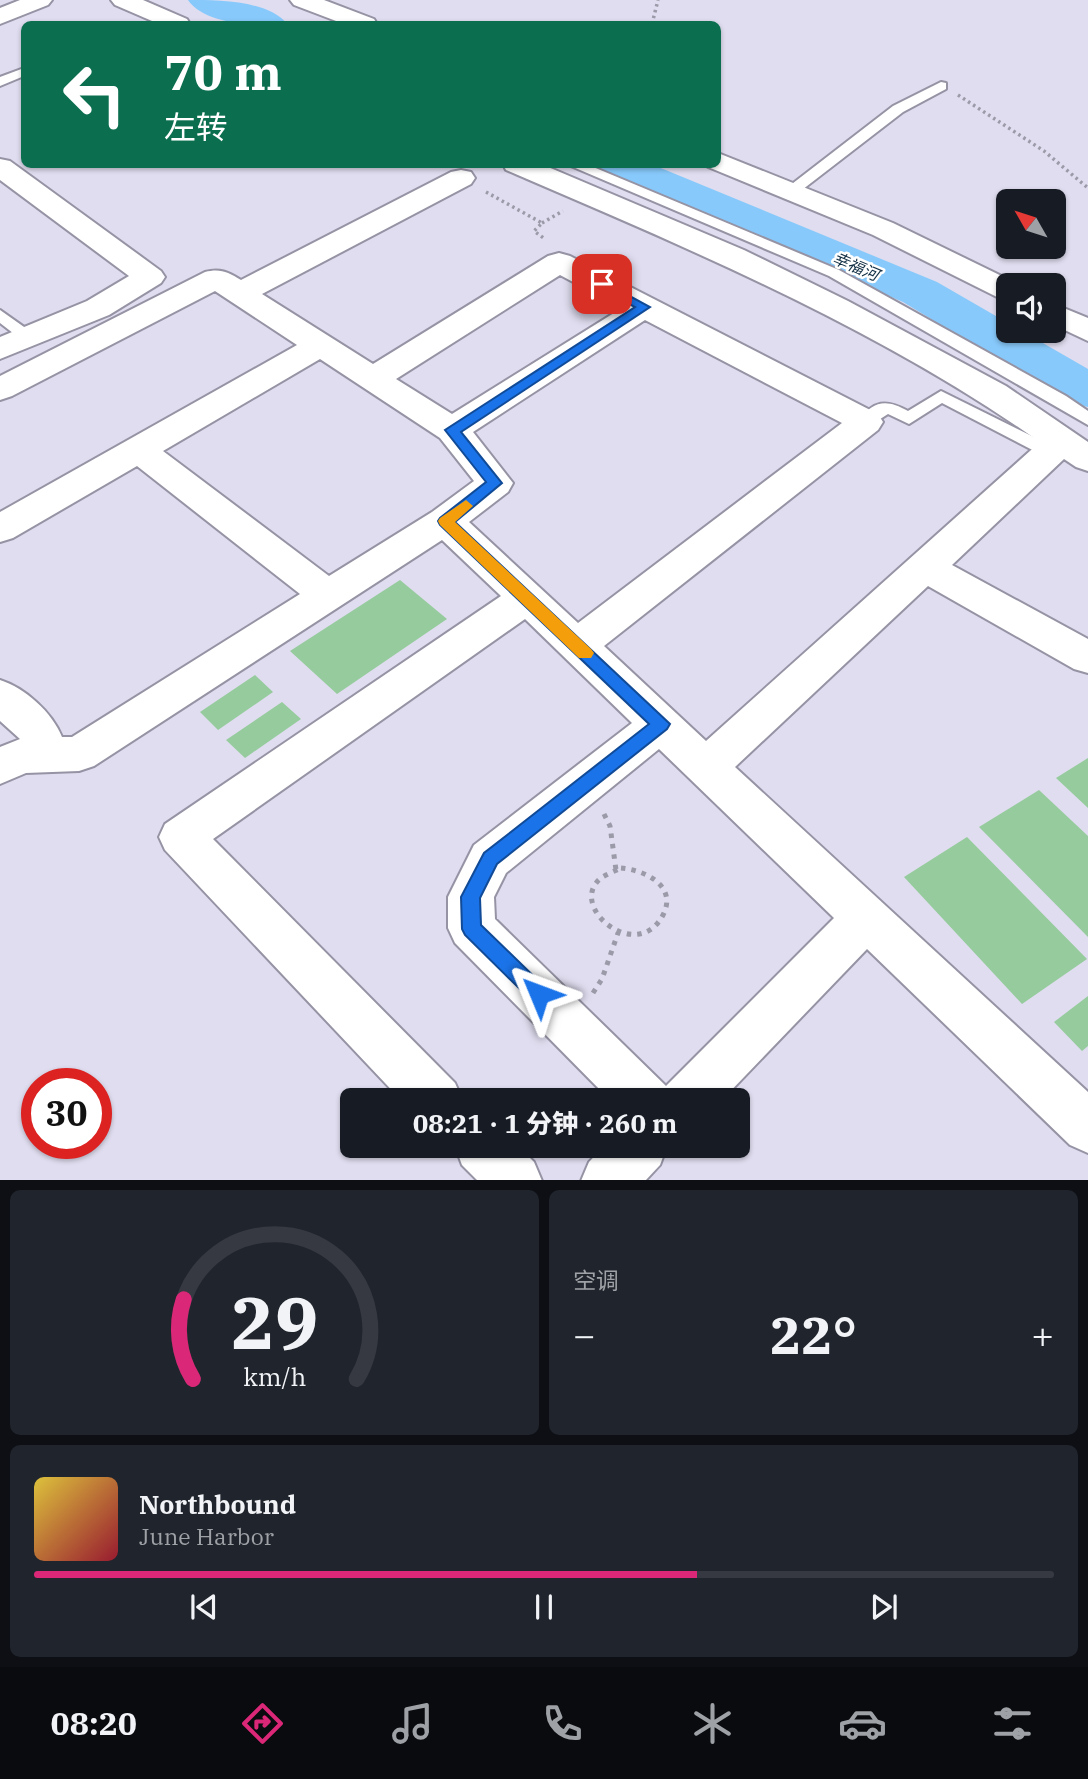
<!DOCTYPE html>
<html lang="zh">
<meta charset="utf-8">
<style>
body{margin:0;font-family:"IBM Plex Serif","Noto Sans SC",serif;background:#20242c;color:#f1f3f6;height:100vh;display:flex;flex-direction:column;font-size:26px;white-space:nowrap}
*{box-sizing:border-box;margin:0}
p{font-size:23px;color:#9ea1a6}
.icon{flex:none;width:38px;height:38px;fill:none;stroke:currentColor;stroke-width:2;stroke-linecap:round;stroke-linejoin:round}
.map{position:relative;height:1180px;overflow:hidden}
.panel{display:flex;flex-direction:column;gap:10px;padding:10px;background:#0d0f14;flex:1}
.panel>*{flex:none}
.banner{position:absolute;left:21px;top:21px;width:700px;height:147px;border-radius:10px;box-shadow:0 2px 5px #0004;background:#0b6e4f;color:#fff;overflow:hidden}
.needle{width:46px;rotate:309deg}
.tools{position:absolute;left:996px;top:189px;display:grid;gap:14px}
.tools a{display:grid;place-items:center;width:70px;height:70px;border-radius:10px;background:#171b24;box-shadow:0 2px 5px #0004;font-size:35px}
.speed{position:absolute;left:21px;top:1068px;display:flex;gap:14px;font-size:35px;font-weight:700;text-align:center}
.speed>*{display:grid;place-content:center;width:91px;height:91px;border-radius:50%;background:#171b24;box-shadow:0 2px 5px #0004;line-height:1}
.speed .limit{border:10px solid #d22;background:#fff;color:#111}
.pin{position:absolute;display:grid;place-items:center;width:60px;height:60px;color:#fff;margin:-30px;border-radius:14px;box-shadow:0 4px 10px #0006}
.me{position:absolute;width:77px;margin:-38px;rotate:314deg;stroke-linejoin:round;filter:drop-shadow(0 0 5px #0008)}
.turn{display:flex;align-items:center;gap:24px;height:147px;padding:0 28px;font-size:32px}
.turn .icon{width:91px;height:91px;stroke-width:2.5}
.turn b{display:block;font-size:49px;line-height:60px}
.big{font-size:52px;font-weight:800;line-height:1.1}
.panel .tile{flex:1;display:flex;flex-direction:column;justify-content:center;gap:10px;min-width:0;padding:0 24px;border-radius:10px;background:#20242c}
.panel .dial{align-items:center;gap:0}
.dial svg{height:182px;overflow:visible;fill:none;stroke:#363941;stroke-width:7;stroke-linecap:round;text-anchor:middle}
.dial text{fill:#f1f3f6;stroke:none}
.song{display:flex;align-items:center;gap:21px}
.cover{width:84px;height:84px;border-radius:10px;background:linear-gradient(135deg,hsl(50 70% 55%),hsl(350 70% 35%))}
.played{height:7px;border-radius:4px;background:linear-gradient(90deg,#db2777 65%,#363941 65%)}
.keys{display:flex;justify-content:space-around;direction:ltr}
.heat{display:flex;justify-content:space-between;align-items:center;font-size:38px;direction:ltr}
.panel .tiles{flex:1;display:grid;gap:10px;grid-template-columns:1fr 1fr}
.tile:last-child{grid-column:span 2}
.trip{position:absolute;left:340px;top:1088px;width:410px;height:70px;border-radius:10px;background:#171b24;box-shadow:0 2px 5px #0004;font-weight:800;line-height:70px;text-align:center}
.menu{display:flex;height:112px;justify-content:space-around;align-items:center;background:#090b0e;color:#9ea1a6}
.menu .icon{width:49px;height:49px}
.menu .active{color:#db2777}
.menu b{font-size:32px;color:#f1f3f6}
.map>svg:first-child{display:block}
</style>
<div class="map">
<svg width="1088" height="1181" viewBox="0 0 1088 1181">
<rect width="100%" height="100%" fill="#dfddef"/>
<path fill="#96cb9d" d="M400 580 447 619 337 694 290 651Z
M255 675 273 692 218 730 200 712Z
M282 702 301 719 245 758 226 740Z
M1088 758V808L1056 778Z
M1039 790 1088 836V937L979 827Z
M967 837 1087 959 1022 1004 904 877Z
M1088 996V1046L1082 1051 1054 1022Z"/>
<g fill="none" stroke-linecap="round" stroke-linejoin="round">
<path fill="#87c9fb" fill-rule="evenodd" d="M188 0C217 0 268 0 287 24 259 27 205 25 188 0Z
M592 164H651L937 282 1008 323V331H1022L1088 369V407L1070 403 903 302 598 173Z"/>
<defs>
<path id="lane" d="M24 68V76L0 86V77Z
M941 82 946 83V89L903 112 798 193H788V187L893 106Z
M566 164H586L839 270 1066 396 1088 411V425L829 276Z
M0 310 34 334 36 337 34 340H22L0 323Z
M941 391 1056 448 1059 452 1050 458 1044 456 942 403 909 424 888 414 866 428 857 422C874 400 886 399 908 411Z"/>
<path id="street" d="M20 0H52L48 5 0 24V8Z
M111 0H143L187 19 190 24H159L115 5Z
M290 0H324L374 19 377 24H344L294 5Z
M718 153 893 223 1020 285H1008V299L997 297 873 235 708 167 707 164H718Z
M0 159 10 161 161 271 165 277 161 283 109 315 0 359V337L87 301 129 276 0 180Z
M503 164H541L744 250 848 301 1006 386 1088 442V471L1076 467 1064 459 952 565 1088 639V673L1074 669 928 586 735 767 1088 1092V1153L1070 1145 867 949 721 1101H611L455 943 448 928V897L474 845 632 723 525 619 213 839 455 1083 463 1101H402L165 850 159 837 165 824 501 596 442 540 94 766 79 771 26 773 0 784V747L20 739 0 721V680C25 688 52 712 62 737H72L300 594 137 466 13 538 0 542V512L297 345 215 291 12 396 0 400V376L205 272C220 268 228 272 241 280L451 172 461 170 471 172 475 178 471 184 262 294 373 364 548 256 559 253 570 256 878 414 883 422 878 430 604 646 706 741 1040 442C876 327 690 249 506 170ZM560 275 622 308 452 414 396 379ZM645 320 842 423 578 623 469 522 508 492 513 483 473 432ZM320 359 440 438 474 481 432 512 329 576 163 451ZM659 749 834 918 666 1086 495 919 494 897 506 873Z
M1054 304 1088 318V341L1054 325Z
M455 1146H518L534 1162 542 1181H478L462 1165Z
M604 1146H667L660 1165 645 1181H581L589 1162Z"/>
</defs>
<use href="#lane" stroke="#9593a4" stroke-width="4"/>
<use href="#street" stroke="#9593a4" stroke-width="4"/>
<path stroke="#9b9aa8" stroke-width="3.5" stroke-dasharray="2.5 3.5" stroke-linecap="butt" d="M652 24 658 0
M958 95 1044 151 1088 188
M486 192 542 223 534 231 545 239
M542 223 563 211"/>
<path stroke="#9b9aa8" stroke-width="5" stroke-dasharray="4.5 6" stroke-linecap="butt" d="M604 814 610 826 616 870
M621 868C645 870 678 886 663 915 637 965 566 906 601 878 607 874 615 871 621 868Z
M593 993 602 979 618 933"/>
<use href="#lane" fill="#fff" fill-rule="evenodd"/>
<use href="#street" fill="#fff" fill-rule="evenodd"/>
</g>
<path fill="#1a73e8" stroke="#114b97" stroke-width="2" d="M602 281 650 307 461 432 502 483 455 522 670 724 667 729 497 864 480 898 481 925 546 988 549 994 546 1001 539 1004 532 1001 465 935 462 929 461 897 484 853 649 724 440 525 438 521 440 518 486 482 445 430 635 307 597 287 595 284Z"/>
<path fill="#f59e0b" d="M466 500 473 506 455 522 591 649 594 653 591 658H579L440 525 438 521 440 518Z"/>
<g text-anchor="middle" stroke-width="5" stroke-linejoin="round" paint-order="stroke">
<g font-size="16" font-style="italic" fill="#133045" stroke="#fff">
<text transform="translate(856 266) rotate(23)" y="6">幸福河</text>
</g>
</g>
</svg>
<div class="tools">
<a><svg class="needle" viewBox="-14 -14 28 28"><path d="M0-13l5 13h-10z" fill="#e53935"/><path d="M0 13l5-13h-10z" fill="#9ea1a6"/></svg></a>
<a><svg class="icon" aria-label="sound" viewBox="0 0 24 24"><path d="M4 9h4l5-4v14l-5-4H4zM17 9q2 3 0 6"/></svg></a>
</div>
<div class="speed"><div class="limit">30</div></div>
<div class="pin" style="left:602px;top:284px;background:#d93025"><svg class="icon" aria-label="arrive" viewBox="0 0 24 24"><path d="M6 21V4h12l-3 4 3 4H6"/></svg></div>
<svg class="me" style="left:539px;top:994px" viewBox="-20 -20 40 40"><path d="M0-17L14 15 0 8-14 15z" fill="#1a73e8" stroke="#fff" stroke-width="4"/></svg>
<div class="trip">08:21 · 1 分钟 · 260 m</div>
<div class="banner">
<div class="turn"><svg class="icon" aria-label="left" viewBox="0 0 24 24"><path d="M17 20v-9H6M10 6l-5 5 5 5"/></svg><div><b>70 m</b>左转</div></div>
</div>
</div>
<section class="panel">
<div class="tiles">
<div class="tile dial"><svg viewBox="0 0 100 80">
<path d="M14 69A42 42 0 1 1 86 69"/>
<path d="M14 69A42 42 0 0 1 10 34" stroke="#db2777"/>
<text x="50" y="56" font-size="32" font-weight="700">29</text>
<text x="50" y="72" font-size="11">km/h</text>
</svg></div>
<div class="tile"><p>空调</p>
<div class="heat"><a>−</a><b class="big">22°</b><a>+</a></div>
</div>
<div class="tile">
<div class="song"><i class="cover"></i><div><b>Northbound</b><p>June Harbor</p></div></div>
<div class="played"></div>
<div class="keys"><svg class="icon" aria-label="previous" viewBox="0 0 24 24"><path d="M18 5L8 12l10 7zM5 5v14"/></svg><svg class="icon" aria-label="pause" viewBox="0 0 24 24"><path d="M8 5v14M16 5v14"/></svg><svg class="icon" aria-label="next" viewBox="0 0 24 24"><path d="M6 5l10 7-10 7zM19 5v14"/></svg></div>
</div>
</div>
</section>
<nav class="menu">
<b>08:20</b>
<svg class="icon active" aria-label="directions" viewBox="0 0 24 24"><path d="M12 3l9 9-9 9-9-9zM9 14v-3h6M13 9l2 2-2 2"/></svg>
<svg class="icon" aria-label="music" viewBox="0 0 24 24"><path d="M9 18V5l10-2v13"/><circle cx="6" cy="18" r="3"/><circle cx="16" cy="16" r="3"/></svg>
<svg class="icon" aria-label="phone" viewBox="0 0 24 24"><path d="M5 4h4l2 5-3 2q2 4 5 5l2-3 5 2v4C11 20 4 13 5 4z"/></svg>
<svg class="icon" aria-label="climate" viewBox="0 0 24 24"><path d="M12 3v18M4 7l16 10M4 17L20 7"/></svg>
<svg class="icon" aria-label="car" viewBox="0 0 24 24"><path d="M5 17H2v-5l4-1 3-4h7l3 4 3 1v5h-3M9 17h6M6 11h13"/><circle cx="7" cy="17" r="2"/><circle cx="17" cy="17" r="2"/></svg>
<svg class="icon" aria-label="filters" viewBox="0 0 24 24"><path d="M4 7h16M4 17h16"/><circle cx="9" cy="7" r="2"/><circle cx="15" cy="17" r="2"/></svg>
</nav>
